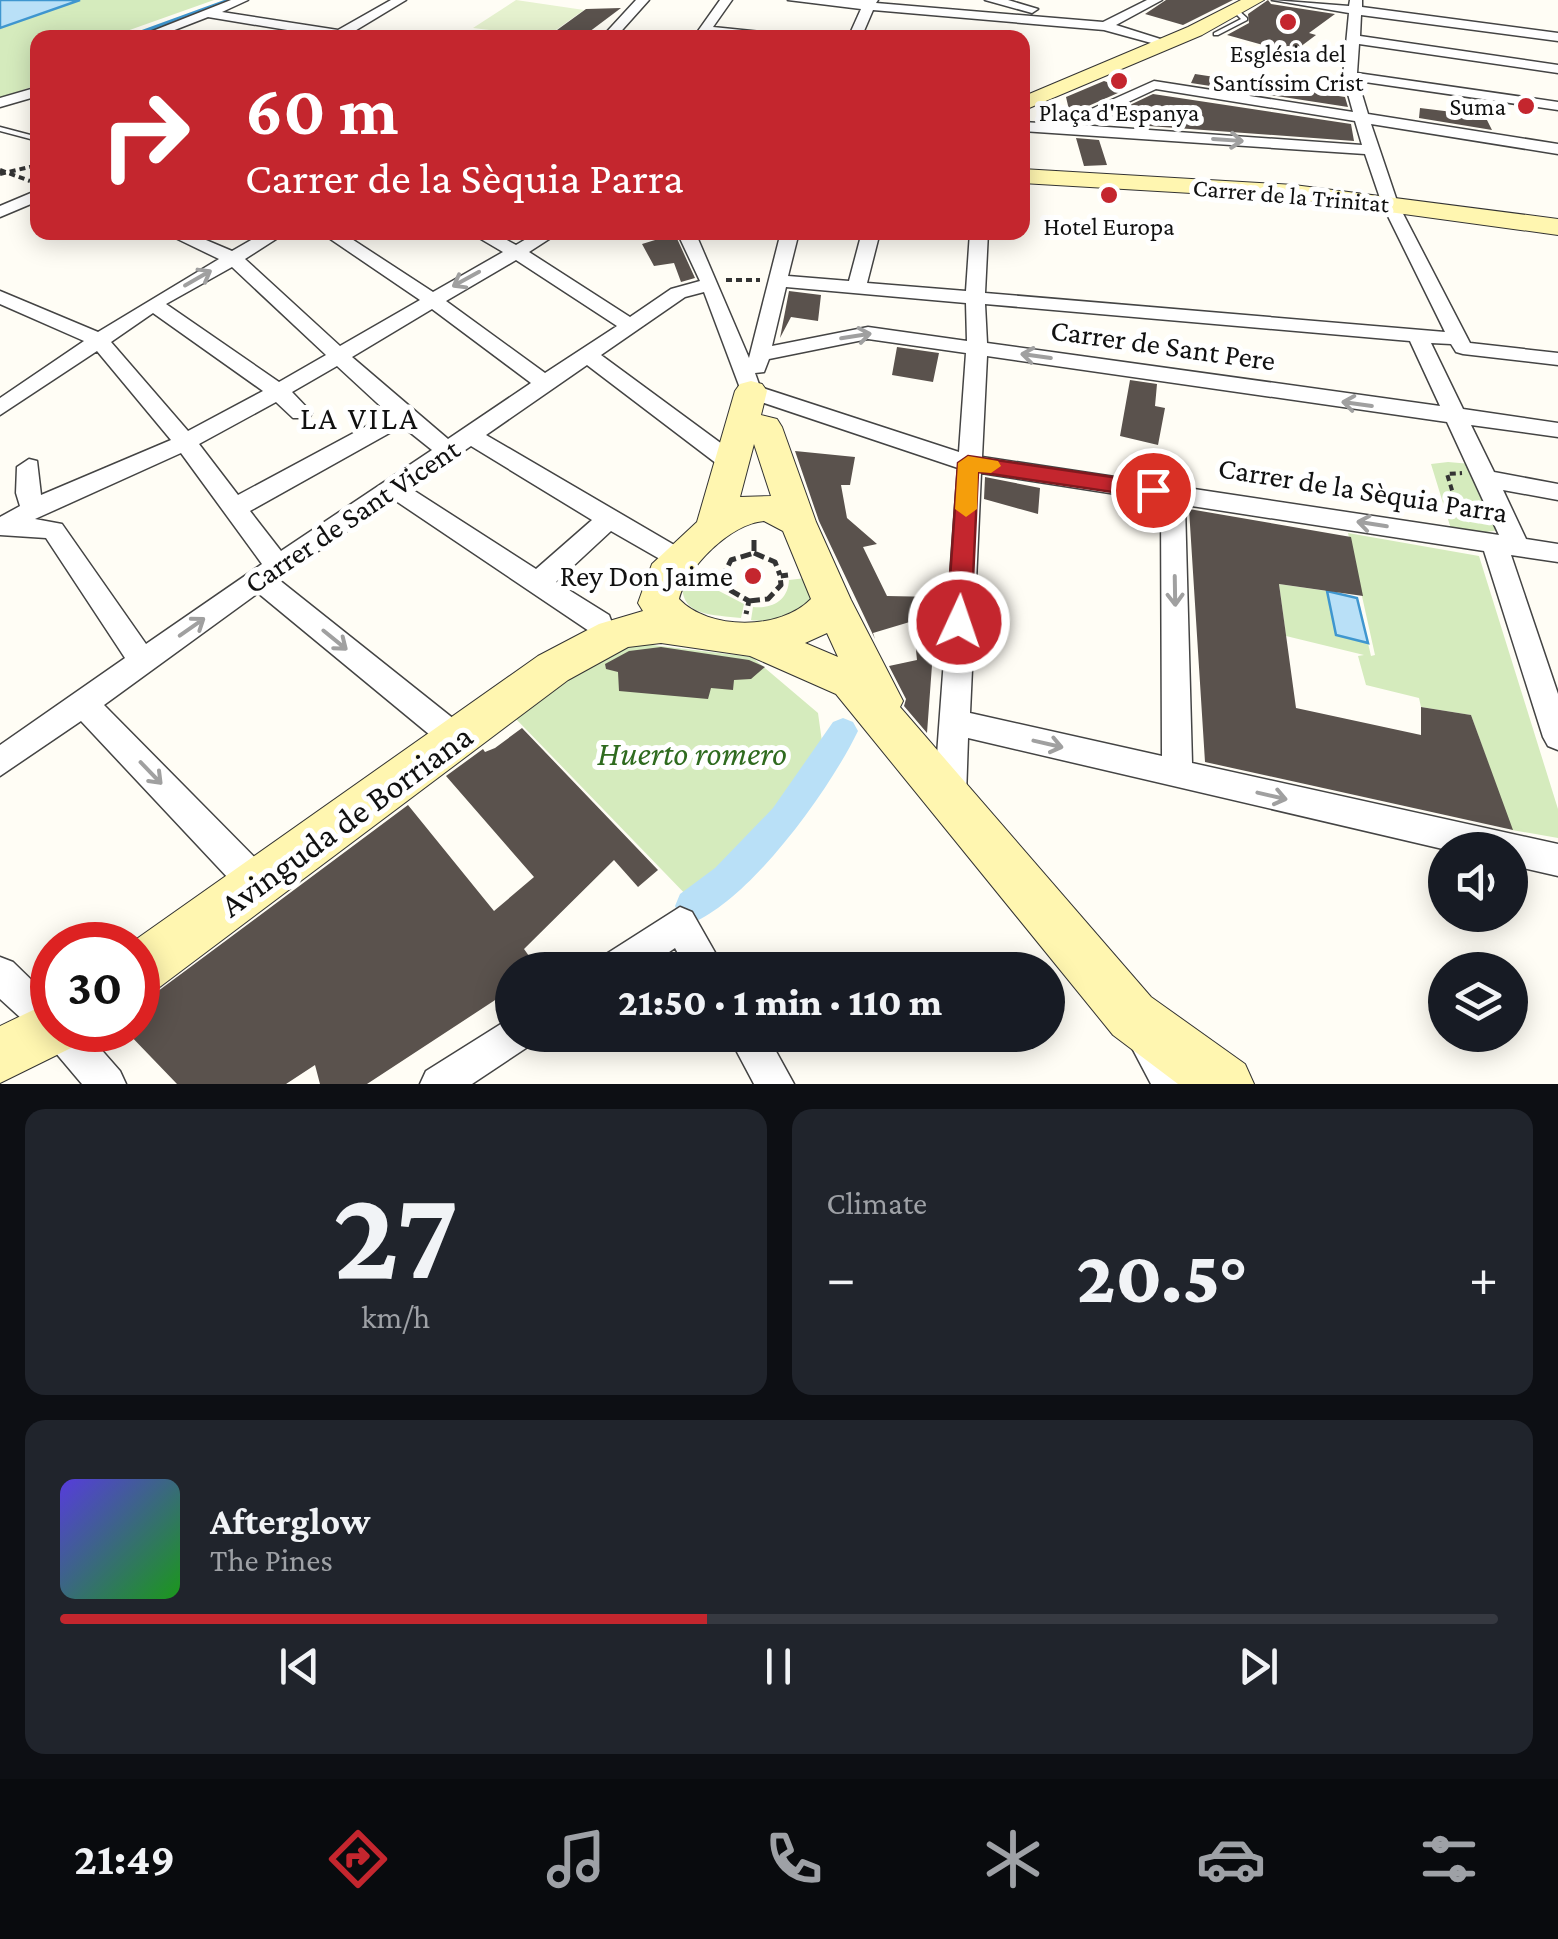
<!DOCTYPE html>
<meta charset="utf-8">
<style>
body{margin:0;font-family:"Crimson Pro",serif;background:#20242c;color:#f1f3f6;height:100vh;display:flex;flex-direction:column;font-size:38px;white-space:nowrap}
*{box-sizing:border-box;margin:0}
p{font-size:32px;color:#9ea1a6}
.icon{flex:none;width:55px;height:55px;fill:none;stroke:currentColor;stroke-width:2;stroke-linecap:round;stroke-linejoin:round}
.map{position:relative;height:1084px;overflow:hidden}
.sheet{display:flex;flex-direction:column;gap:25px;padding:25px;background:#0d0f14;flex:1}
.sheet>*{flex:none}
.banner{position:absolute;left:30px;top:30px;width:1000px;height:210px;border-radius:20px;box-shadow:0 5px 25px #0003;background:#c4262e;color:#fff;overflow:hidden}
.fabs{position:absolute;left:1428px;top:832px;display:grid;gap:20px}
.fabs a{display:grid;place-items:center;width:100px;height:100px;border-radius:50%;background:#171b24;box-shadow:0 5px 25px #0003;font-size:50px}
.speed{position:absolute;left:30px;top:922px;display:flex;gap:20px;font-size:50px;font-weight:700;text-align:center}
.speed>*{display:grid;place-content:center;width:130px;height:130px;border-radius:50%;background:#171b24;box-shadow:0 5px 25px #0003;line-height:1}
.speed .limit{border:15px solid #d22;background:#fff;color:#111}
.pin{position:absolute;display:grid;place-items:center;width:85px;height:85px;color:#fff;margin:-42px;border:5px solid #fff;border-radius:50%;box-shadow:0 2px 10px #0007}
.me{position:absolute;width:110px;margin:-55px;rotate:3deg;stroke-linejoin:round;filter:drop-shadow(0 0 8px #0008)}
.turn{display:flex;align-items:center;gap:35px;height:210px;padding:0 50px;font-size:45px}
.turn .icon{width:130px;height:130px;stroke-width:2.5}
.turn b{display:block;font-size:70px;line-height:85px}
.big{font-size:75px;font-weight:800;line-height:1.1}
.sheet .card{flex:1;display:flex;flex-direction:column;justify-content:center;gap:15px;min-width:0;padding:0 35px;border-radius:20px;background:#20242c}
.sheet .dial{align-items:center;gap:0}
.dial b{font-size:130px;line-height:1}
.song{display:flex;align-items:center;gap:30px}
.cover{width:120px;height:120px;border-radius:15px;background:linear-gradient(135deg,hsl(250 70% 55%),hsl(120 70% 35%))}
.played{height:10px;border-radius:5px;background:linear-gradient(90deg,#c4262e 45%,#363941 45%)}
.keys{display:flex;justify-content:space-around;direction:ltr}
.heat{display:flex;justify-content:space-between;align-items:center;font-size:55px;direction:ltr}
.sheet .tiles{flex:1;display:grid;gap:25px;grid-template-columns:1fr 1fr}
.card:last-child{grid-column:span 2}
.trip{position:absolute;left:495px;top:952px;width:570px;height:100px;border-radius:50px;background:#171b24;box-shadow:0 5px 25px #0003;font-weight:800;line-height:100px;text-align:center}
.tab-bar{display:flex;height:160px;justify-content:space-around;align-items:center;background:#090b0e;color:#9ea1a6}
.tab-bar .icon{width:70px;height:70px}
.tab-bar .current{color:#c4262e}
.tab-bar b{font-size:45px;color:#f1f3f6}
.map>svg:first-child{display:block}
</style>
<div class="map">
<svg width="1558" height="1084" viewBox="0 0 1558 1084">
<rect width="100%" height="100%" fill="#fffdf5"/>
<path fill="#d5ebbd" d="M0 0H214L124 32 135 35 132 37 38 38 37 85 0 98Z
M1448 462 1471 464 1499 530 1474 534 1451 529 1431 464Z
M1348 533 1479 556 1558 809V838L1512 830 1471 715 1421 707 1419 698 1366 685 1358 656 1364 655 1286 636 1279 584 1327 591 1336 635 1368 643 1371 656 1375 655Z
M683 578 711 579 719 591 744 604 741 618C711 614 677 617 683 578Z
M806 578 812 603C800 619 770 623 751 620L753 607C773 609 788 600 789 580Z
M619 641 752 657 818 713 823 749 799 772 786 806 778 817 692 901 516 719Z"/>
<path fill="#e6f2cf" d="M516 0 584 10 546 37 473 28Z"/>
<path fill="#b9e0f7" stroke="#3f96cf" stroke-width="2.5" d="M0 0H80L0 28Z
M1327 591 1357 598 1368 643 1336 635Z"/>
<g fill="none" stroke-linecap="round" stroke-linejoin="round">
<path stroke="#3f96cf" stroke-width="4" d="M137 34 230 0"/>
<path fill="#b9e0f7" fill-rule="evenodd" d="M843 718 853 722 858 731C830 789 752 898 692 923L680 918 675 906 680 894 715 868 773 808 833 722Z"/>
</g>
<path fill="#5a524d" d="M1166 0H1233L1183 25 1145 14Z
M1268 0 1271 4 1335 14 1309 33 1316 35 1292 53 1227 35 1249 23 1248 14Z
M621 8 581 38H546L586 9Z
M1195 74 1345 97 1348 107 1191 83Z
M1104 81 1127 89 1070 114 1066 97Z
M1153 94 1351 124 1354 141 1094 122Z
M1420 108 1485 116 1492 130 1419 118Z
M1076 138 1099 140 1107 165 1084 166Z
M664 232H674L695 278 681 282 674 263 654 266 642 244 665 237Z
M789 291 821 295 818 321 791 317 780 338Z
M897 347 939 353 933 382 892 375Z
M1130 380 1157 384 1155 406 1165 408 1158 445 1120 436Z
M795 451 855 457 850 485H841L847 518 877 544 863 547 887 596 937 597 927 733 904 706 906 699 889 666 917 660 913 621 873 633 875 639 819 521Z
M985 477 1040 488 1038 514 984 499Z
M1189 509 1351 537 1363 596 1279 584 1296 708 1421 735V707L1471 715 1513 830 1205 762Z
M661 647 749 660 765 667 751 679 734 680 733 690 711 688 708 699 619 691 618 672 606 669 605 664 629 651Z
M522 728 658 870 638 887 614 860 524 949 539 970H512V989L367 1084H320L315 1065 286 1084H177L125 1030H138V1006L408 805 494 911 534 877 446 776 483 749 485 752 495 748Z"/>
<g fill="none" stroke-linecap="round" stroke-linejoin="round">
<defs>
<path id="lane" d="M1233 9H1237L1247 18V20L1218 35H1214V33L1241 19 1233 11Z
M0 127 38 137V141L0 131Z"/>
<path id="street" d="M231 0H248L222 12 338 30 391 0H406L353 32 370 38H336L208 17 154 38H135Z
M636 0H649L615 38H601Z
M720 0H732L713 27 821 38 708 34 693 38Z
M788 0H878L876 3 1103 22 1147 0H1162L1116 25 1173 43 1166 47 1104 30 873 10 861 38H848L861 9Z
M985 0H1008L1038 9 1032 13Z
M1272 0 1349 6 1350 0H1362V7L1558 33V41L1361 15 1360 36 1558 65V73L1359 44 1357 73 1558 102V110L1358 81 1368 114 1558 144V154L1371 124 1398 204 1470 343 1558 353V365L1463 354 1456 352 1451 344 1431 343 1463 409 1558 423V437L1471 425 1494 472 1558 484V500L1503 490 1526 539 1558 544V562L1511 555 1558 694V750L1548 746 1543 737 1484 551 1185 505 1192 763 1558 844V876L1510 865V850H1447L968 738 966 796 961 806 950 810 939 806 934 796 958 468 743 396 704 292 685 297 601 355 741 458 745 464 741 470H725L587 365 486 435 688 553 692 560 688 567 679 570 611 531 556 582 609 615 612 623 609 631 599 634 589 631 393 499 278 579 469 731 473 740 469 749 458 753 447 749 258 593 104 705 268 871 273 883 268 895 256 899 244 895 81 721 0 776V745L125 658 46 538 0 535V517L20 506 16 493 17 467 29 459 37 461 41 495 171 440 97 351 0 415V398L84 341 0 304V291L98 332 219 259 163 232H187L232 251 265 232H287L245 259 340 346 420 300 320 232H341L433 292 503 252 469 232H492L516 245 538 232H560L529 252 630 317 671 289 700 281 677 232H695L749 358 781 232H799L788 276 849 281 862 232H880L867 283 966 291 970 232H988L985 293 1445 332 1382 204 1365 154 1022 131V122L1058 124 1154 81 1353 112 1343 76 1349 13ZM1156 89 1355 121 1362 145 1079 125ZM516 260 617 326 545 373 446 301ZM232 267 326 355 279 382 166 304ZM786 287 966 303 967 341 868 327 772 346ZM985 304 1410 341 1440 406 987 343ZM432 309 531 383 448 439 352 357ZM153 313 263 391 188 431 111 342ZM868 339 966 353 959 452 760 387 755 373 764 372 769 359ZM987 356 1447 422 1499 535 982 457ZM337 366 389 414 238 495 199 444 276 402 293 418H309L312 413 292 392ZM402 426 432 450 281 551 250 511ZM471 446 592 520 536 569 410 488ZM181 453 262 564 146 644 62 524 35 519ZM981 473 1161 501 1162 756 970 713Z
M38 87V96L0 107V98Z
M38 190V201L0 217V206Z
M680 907 692 912 725 970H687L675 948 643 970H594L600 958Z
M0 957 13 962 52 1000V1030H84L120 1071 126 1084H82L44 1039 0 999Z
M512 1017V1035H531L526 1048 472 1084H420L426 1071Z
M1150 1027 1163 1033 1191 1084H1151L1131 1046 1137 1033Z
M728 1035H767L794 1084H754Z"/>
<path id="secondary" d="M1241 0H1264L1202 35 1022 111V97L1188 27Z
M1022 169 1294 185 1558 219V235L1294 199 1022 183Z
M751 381 762 384 767 391 761 415 777 419 782 427 816 522 851 600 903 701 900 707 1151 997 1245 1064 1254 1084H1178L1113 1035 836 694 750 656 661 643 628 647 568 680 157 989 138 996V945H128L538 656 599 624 643 611 638 603 652 564 697 522 735 391 740 384ZM754 444 771 496 740 497ZM764 521 783 531 811 599C780 631 708 630 679 599 687 567 730 524 764 521ZM827 633 838 657 805 643Z
M52 1001V1030H79L71 1048 0 1083V1026Z"/>
</defs>
<use href="#lane" stroke="#444" stroke-width="3"/>
<use href="#street" stroke="#444" stroke-width="3"/>
<use href="#secondary" stroke="#333" stroke-width="2"/>
<path stroke="#333" stroke-width="4" stroke-dasharray="6 4" stroke-linecap="butt" d="M0 170 30 181
M0 174 38 165
M726 280H760
M1455 500 1447 474 1462 473"/>
<path stroke="#333" stroke-width="5" stroke-dasharray="11 5" stroke-linecap="butt" d="M1455 497 1461 517
M754 553 775 562 780 575
M703 576H723L731 560 754 553V537
M723 576 728 589 749 601 746 614
M749 601 768 599 781 585 780 576 788 575"/>
<use href="#lane" fill="#fff" fill-rule="evenodd"/>
<use href="#street" fill="#fff" fill-rule="evenodd"/>
<use href="#secondary" fill="#fff6b0" fill-rule="evenodd"/>
</g>
<defs><path id="oneway-shaft" d="M-6 0H5M1.5-3L5.5 0L1.5 3" fill="none" stroke-width="1.6" stroke-linecap="round" stroke-linejoin="round" transform="scale(2.5)"/></defs>
<g stroke="#a0a0a0">
<use href="#oneway-shaft" transform="translate(1228 140) rotate(4)"/>
<use href="#oneway-shaft" transform="translate(198 278) rotate(-30)"/>
<use href="#oneway-shaft" transform="translate(466 279) rotate(151)"/>
<use href="#oneway-shaft" transform="translate(856 336) rotate(-9)"/>
<use href="#oneway-shaft" transform="translate(1036 356) rotate(-172)"/>
<use href="#oneway-shaft" transform="translate(1357 404) rotate(-172)"/>
<use href="#oneway-shaft" transform="translate(1372 524) rotate(-171)"/>
<use href="#oneway-shaft" transform="translate(1175 591) rotate(89)"/>
<use href="#oneway-shaft" transform="translate(192 627) rotate(-35)"/>
<use href="#oneway-shaft" transform="translate(335 640) rotate(39)"/>
<use href="#oneway-shaft" transform="translate(1048 744) rotate(13)"/>
<use href="#oneway-shaft" transform="translate(151 773) rotate(46)"/>
<use href="#oneway-shaft" transform="translate(1272 796) rotate(13)"/>
</g>
<path fill="#c4262e" stroke="#7f191e" stroke-width="2.5" d="M968 456 1153 483 1164 490 1153 498 978 472 971 622 968 629H950L947 622 958 463Z"/>
<path fill="#f59e0b" d="M968 456 998 461 1001 466 991 473 978 472 977 509 966 517 955 509 958 463Z"/>
<g fill="#c4262e" stroke="#fff" stroke-width="4">
<circle cx="1288" cy="22" r="10"/>
<circle cx="1119" cy="81" r="10"/>
<circle cx="1526" cy="106" r="10"/>
<circle cx="1109" cy="195" r="10"/>
<circle cx="753" cy="576" r="10"/>
</g>
<g text-anchor="middle" stroke-width="10" stroke-linejoin="round" paint-order="stroke">
<g font-size="25" fill="#111" stroke="#fff">
<text x="1288" y="62">Església del<tspan x="1288" dy="29">Santíssim Crist</tspan></text>
<text x="1506" y="115" text-anchor="end">Suma</text>
<text x="1119" y="121">Plaça d'Espanya</text>
<text x="1109" y="235">Hotel Europa</text>
</g>
<g font-size="25" fill="#111" stroke="#fff">
<text transform="translate(1291 195) rotate(5)" y="9">Carrer de la Trinitat</text>
</g>
<g font-size="30" fill="#111" stroke="#fff">
<text transform="translate(1163 345) rotate(8)" y="10">Carrer de Sant Pere</text>
<text transform="translate(1363 490) rotate(9)" y="10">Carrer de la Sèquia Parra</text>
<text transform="translate(352 516) rotate(-34)" y="10">Carrer de Sant Vicent</text>
</g>
<g font-size="30" fill="#111" stroke="#fff" text-anchor="end">
<text x="733" y="586">Rey Don Jaime</text>
</g>
<g font-size="32" letter-spacing="2.5" fill="#111" stroke="#fff">
<text x="360" y="429">LA VILA</text>
</g>
<g font-size="35" font-style="italic" fill="#2f6b1f" stroke="#fff">
<text x="692" y="765">Huerto romero</text>
</g>
<g font-size="35" fill="#111" stroke="#fff">
<text transform="translate(346 820) rotate(-36)" y="12">Avinguda de Borriana</text>
</g>
</g>
</svg>
<div class="fabs">
<a><svg class="icon" aria-label="sound" viewBox="0 0 24 24"><path d="M4 9h4l5-4v14l-5-4H4zM17 9q2 3 0 6"/></svg></a>
<a><svg class="icon" aria-label="layers" viewBox="0 0 24 24"><path d="M12 4l9 5-9 5-9-5zM3 14l9 5 9-5"/></svg></a>
</div>
<div class="speed"><div class="limit">30</div></div>
<div class="pin" style="left:1153px;top:490px;background:#d93025"><svg class="icon" aria-label="arrive" viewBox="0 0 24 24"><path d="M6 21V4h12l-3 4 3 4H6"/></svg></div>
<svg class="me" style="left:959px;top:622px" viewBox="-20 -20 40 40"><circle r="17" fill="#c4262e" stroke="#fff" stroke-width="3"/><path d="M0-11L8 9 0 5-8 9z" fill="#fff"/></svg>
<div class="trip">21:50 · 1 min · 110 m</div>
<div class="banner">
<div class="turn"><svg class="icon" aria-label="right" viewBox="0 0 24 24"><path d="M7 20v-9h11M14 6l5 5-5 5"/></svg><div><b>60 m</b>Carrer de la Sèquia Parra</div></div>
</div>
</div>
<section class="sheet">
<div class="tiles">
<div class="card dial"><b>27</b><p>km/h</p></div>
<div class="card"><p>Climate</p>
<div class="heat"><a>−</a><b class="big">20.5°</b><a>+</a></div>
</div>
<div class="card">
<div class="song"><i class="cover"></i><div><b>Afterglow</b><p>The Pines</p></div></div>
<div class="played"></div>
<div class="keys"><svg class="icon" aria-label="previous" viewBox="0 0 24 24"><path d="M18 5L8 12l10 7zM5 5v14"/></svg><svg class="icon" aria-label="pause" viewBox="0 0 24 24"><path d="M8 5v14M16 5v14"/></svg><svg class="icon" aria-label="next" viewBox="0 0 24 24"><path d="M6 5l10 7-10 7zM19 5v14"/></svg></div>
</div>
</div>
</section>
<nav class="tab-bar">
<b>21:49</b>
<svg class="icon current" aria-label="directions" viewBox="0 0 24 24"><path d="M12 3l9 9-9 9-9-9zM9 14v-3h6M13 9l2 2-2 2"/></svg>
<svg class="icon" aria-label="music" viewBox="0 0 24 24"><path d="M9 18V5l10-2v13"/><circle cx="6" cy="18" r="3"/><circle cx="16" cy="16" r="3"/></svg>
<svg class="icon" aria-label="phone" viewBox="0 0 24 24"><path d="M5 4h4l2 5-3 2q2 4 5 5l2-3 5 2v4C11 20 4 13 5 4z"/></svg>
<svg class="icon" aria-label="climate" viewBox="0 0 24 24"><path d="M12 3v18M4 7l16 10M4 17L20 7"/></svg>
<svg class="icon" aria-label="car" viewBox="0 0 24 24"><path d="M5 17H2v-5l4-1 3-4h7l3 4 3 1v5h-3M9 17h6M6 11h13"/><circle cx="7" cy="17" r="2"/><circle cx="17" cy="17" r="2"/></svg>
<svg class="icon" aria-label="filters" viewBox="0 0 24 24"><path d="M4 7h16M4 17h16"/><circle cx="9" cy="7" r="2"/><circle cx="15" cy="17" r="2"/></svg>
</nav>
